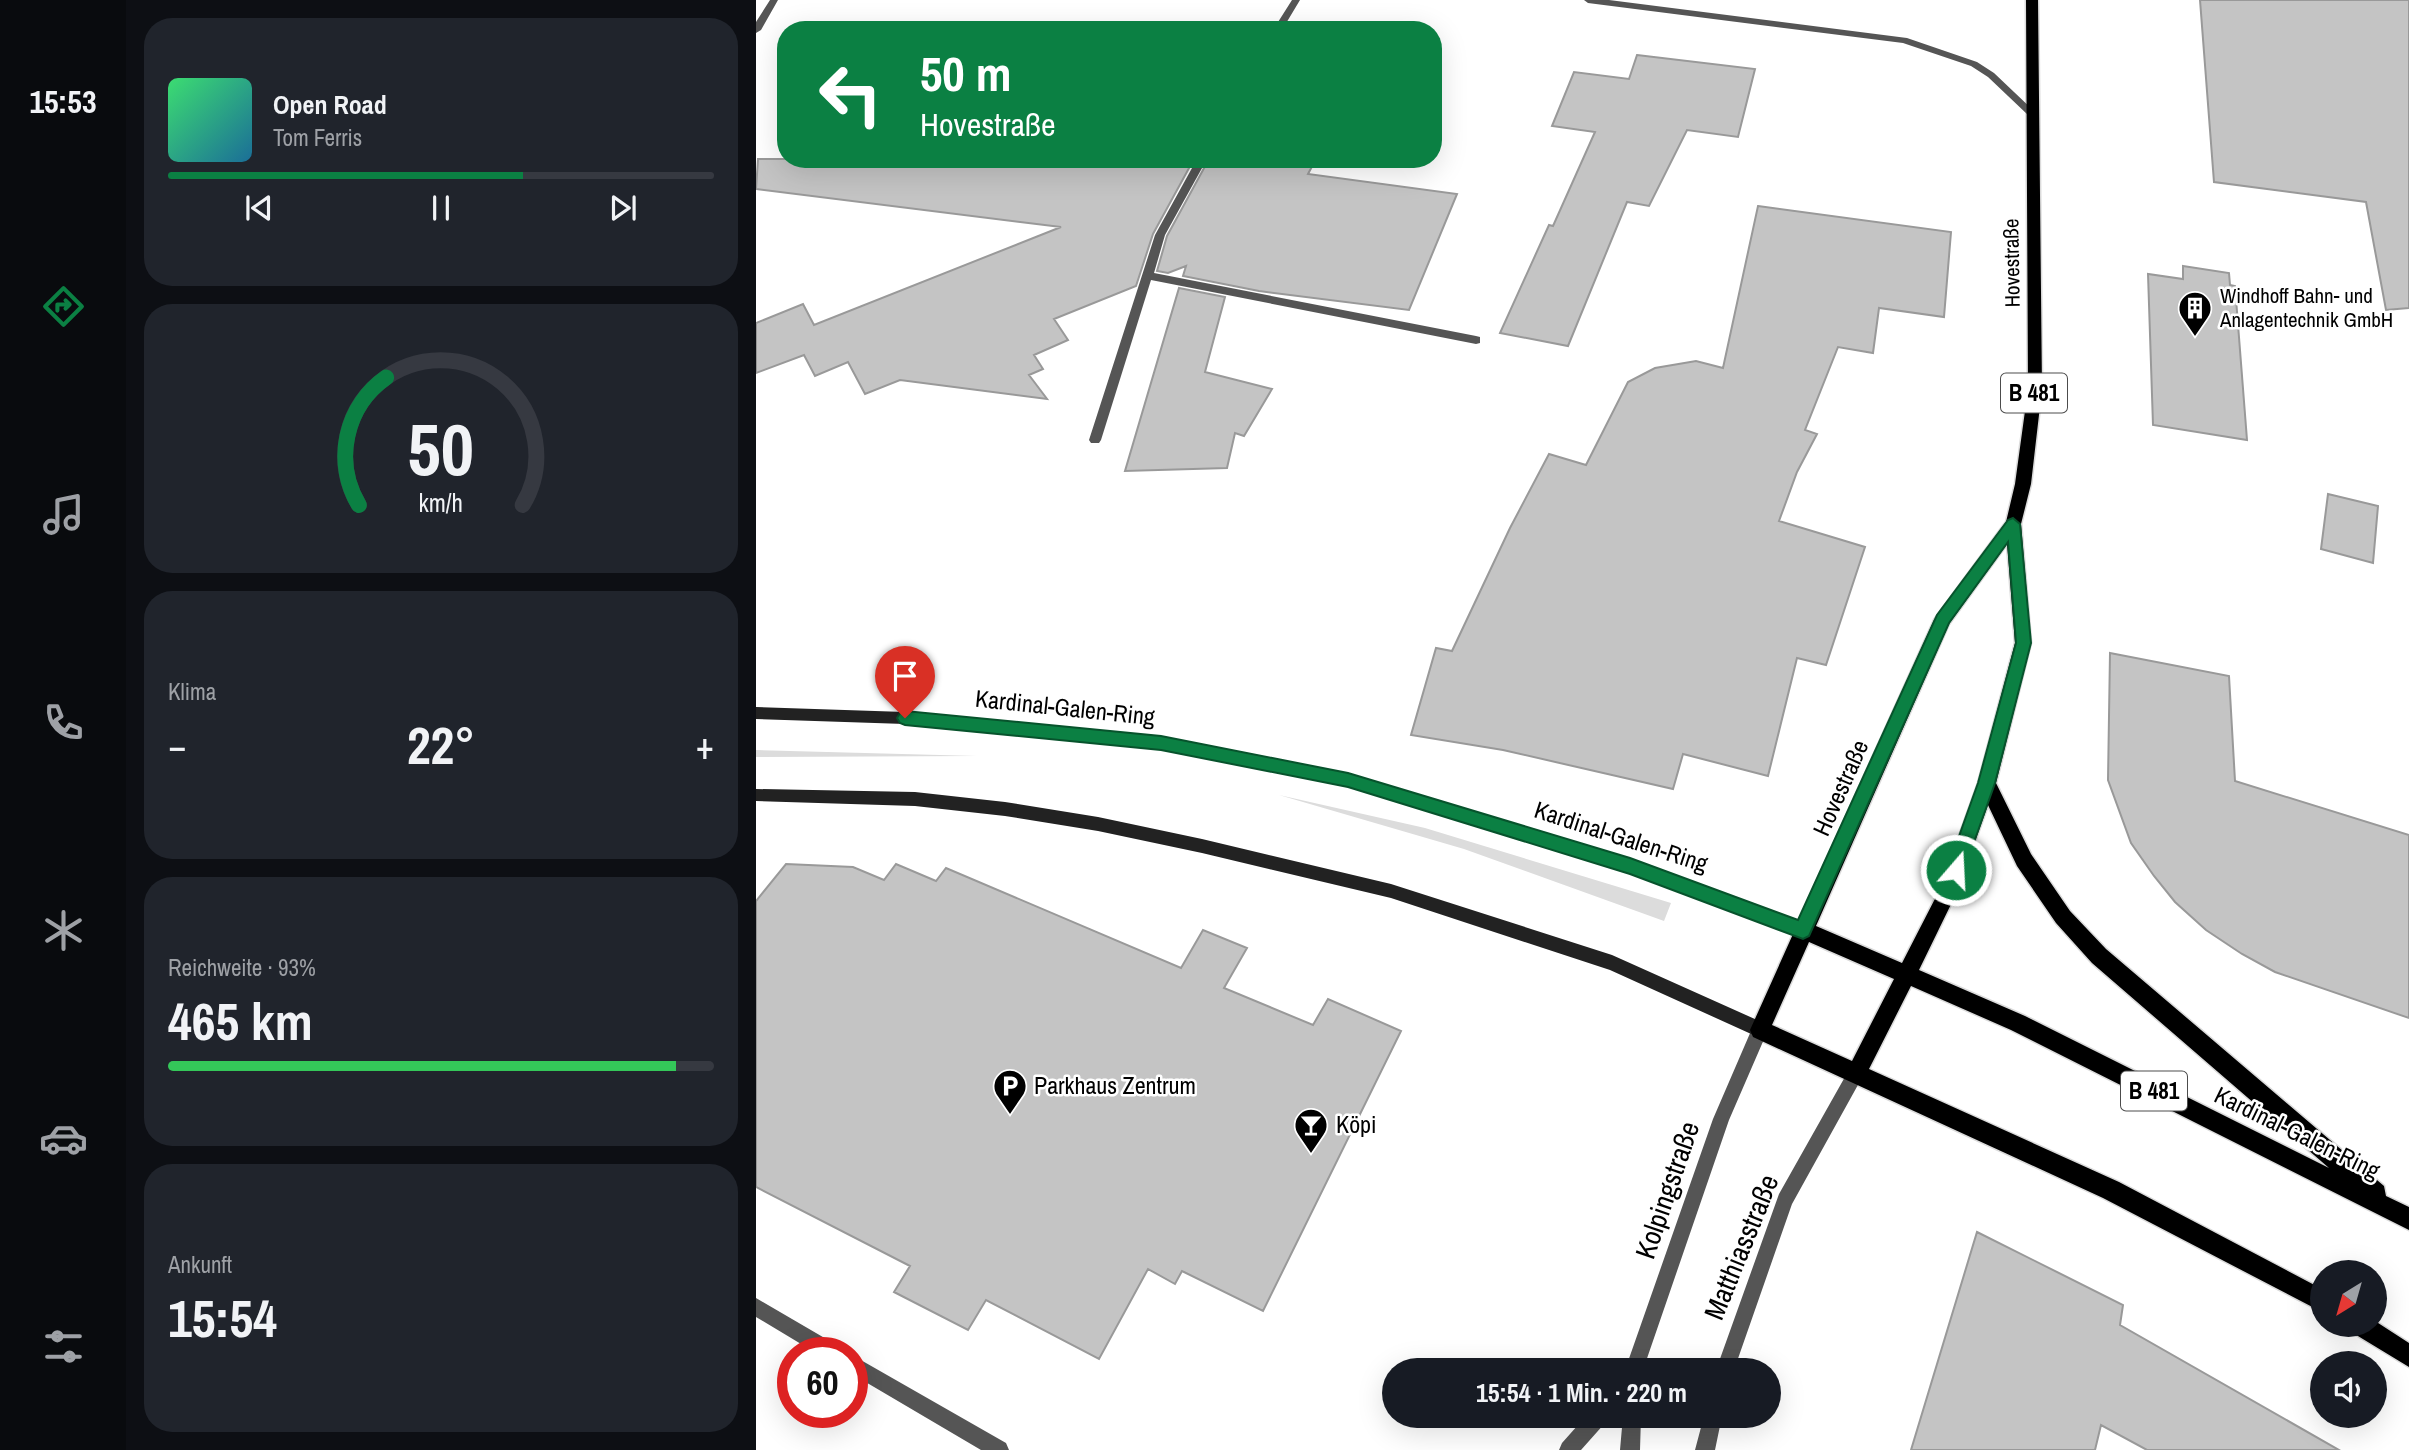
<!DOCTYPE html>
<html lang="de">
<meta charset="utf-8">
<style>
body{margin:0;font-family:"Archivo Narrow",sans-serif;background:#20242c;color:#f1f3f6;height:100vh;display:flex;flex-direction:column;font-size:26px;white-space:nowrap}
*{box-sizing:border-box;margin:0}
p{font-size:23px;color:#9ea1a6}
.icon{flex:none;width:38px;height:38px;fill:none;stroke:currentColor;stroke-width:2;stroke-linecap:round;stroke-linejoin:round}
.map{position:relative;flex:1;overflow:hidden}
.drawer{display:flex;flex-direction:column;gap:18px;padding:18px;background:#0d0f14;width:630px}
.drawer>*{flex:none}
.hud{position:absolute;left:21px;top:21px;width:665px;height:147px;border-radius:28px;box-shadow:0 7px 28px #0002;background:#0b8043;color:#fff;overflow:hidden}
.needle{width:46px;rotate:217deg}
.tools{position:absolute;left:1554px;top:1260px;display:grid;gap:14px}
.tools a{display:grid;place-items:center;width:77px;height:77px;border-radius:50%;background:#171b24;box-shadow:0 7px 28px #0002;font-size:35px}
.speed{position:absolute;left:21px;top:1337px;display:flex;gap:14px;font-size:35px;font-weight:700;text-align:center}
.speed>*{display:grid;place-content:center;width:91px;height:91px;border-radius:50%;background:#171b24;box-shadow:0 7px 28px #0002;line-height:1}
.speed .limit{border:10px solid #d22;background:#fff;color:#111}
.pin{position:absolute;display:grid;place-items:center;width:60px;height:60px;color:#fff;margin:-72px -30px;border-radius:50% 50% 50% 0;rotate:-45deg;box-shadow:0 0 7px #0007}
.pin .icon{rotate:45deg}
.me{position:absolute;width:77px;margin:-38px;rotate:19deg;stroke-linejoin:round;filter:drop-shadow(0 0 5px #0008)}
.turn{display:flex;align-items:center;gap:24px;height:147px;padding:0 28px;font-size:32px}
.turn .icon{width:91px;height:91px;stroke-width:2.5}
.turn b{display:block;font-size:49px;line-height:60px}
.big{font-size:52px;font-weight:700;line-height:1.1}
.drawer .widget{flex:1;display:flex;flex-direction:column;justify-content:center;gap:10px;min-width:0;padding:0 24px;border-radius:28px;background:#20242c}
.drawer .dial{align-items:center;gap:0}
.dial svg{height:182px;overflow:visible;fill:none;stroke:#363941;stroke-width:7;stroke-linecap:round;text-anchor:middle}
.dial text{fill:#f1f3f6;stroke:none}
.song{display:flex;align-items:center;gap:21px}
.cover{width:84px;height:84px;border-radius:10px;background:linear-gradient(135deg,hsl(140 70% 55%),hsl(200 70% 35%))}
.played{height:7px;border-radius:4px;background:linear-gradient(90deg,#0b8043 65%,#363941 65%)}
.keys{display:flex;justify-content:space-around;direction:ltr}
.heat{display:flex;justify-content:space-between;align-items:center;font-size:38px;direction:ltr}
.charge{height:10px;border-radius:5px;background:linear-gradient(90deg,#34c759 93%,#363941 0)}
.trip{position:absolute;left:626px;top:1358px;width:399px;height:70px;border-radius:35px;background:#171b24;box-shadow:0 7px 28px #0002;font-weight:700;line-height:70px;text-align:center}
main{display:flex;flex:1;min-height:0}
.dock{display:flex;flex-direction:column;width:126px;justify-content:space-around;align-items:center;background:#090b0e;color:#9ea1a6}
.dock .icon{width:49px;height:49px}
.dock .selected{color:#0b8043}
.dock b{font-size:32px;color:#f1f3f6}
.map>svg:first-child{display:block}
</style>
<main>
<nav class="dock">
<b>15:53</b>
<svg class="icon selected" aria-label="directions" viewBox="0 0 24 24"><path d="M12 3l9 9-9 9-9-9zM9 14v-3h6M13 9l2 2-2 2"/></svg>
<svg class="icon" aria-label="music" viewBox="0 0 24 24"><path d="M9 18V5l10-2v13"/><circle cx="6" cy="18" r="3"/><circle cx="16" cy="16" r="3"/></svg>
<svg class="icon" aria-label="phone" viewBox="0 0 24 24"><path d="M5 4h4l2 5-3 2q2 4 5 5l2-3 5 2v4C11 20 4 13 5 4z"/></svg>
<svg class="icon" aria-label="climate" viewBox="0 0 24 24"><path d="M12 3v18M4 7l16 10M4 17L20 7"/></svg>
<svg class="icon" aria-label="car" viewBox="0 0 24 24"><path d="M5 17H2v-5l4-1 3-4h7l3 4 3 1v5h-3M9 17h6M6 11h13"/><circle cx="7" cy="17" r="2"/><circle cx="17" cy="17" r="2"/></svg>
<svg class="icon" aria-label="filters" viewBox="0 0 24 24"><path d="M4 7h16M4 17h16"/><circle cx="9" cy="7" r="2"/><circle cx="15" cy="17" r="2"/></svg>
</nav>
<section class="drawer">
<div class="widget">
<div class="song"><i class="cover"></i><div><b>Open Road</b><p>Tom Ferris</p></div></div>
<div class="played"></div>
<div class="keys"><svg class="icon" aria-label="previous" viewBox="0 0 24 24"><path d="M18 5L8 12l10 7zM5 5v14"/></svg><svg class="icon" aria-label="pause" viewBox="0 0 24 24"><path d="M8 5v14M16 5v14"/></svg><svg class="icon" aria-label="next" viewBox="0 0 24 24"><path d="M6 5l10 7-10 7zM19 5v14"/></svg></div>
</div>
<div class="widget dial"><svg viewBox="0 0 100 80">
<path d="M14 69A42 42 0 1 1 86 69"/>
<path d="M14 69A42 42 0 0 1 26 13" stroke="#0b8043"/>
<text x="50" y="56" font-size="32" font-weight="700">50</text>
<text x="50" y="72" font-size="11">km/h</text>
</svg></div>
<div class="widget"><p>Klima</p>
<div class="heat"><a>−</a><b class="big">22°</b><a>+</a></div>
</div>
<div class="widget"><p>Reichweite · 93%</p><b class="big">465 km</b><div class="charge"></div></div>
<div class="widget"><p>Ankunft</p><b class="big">15:54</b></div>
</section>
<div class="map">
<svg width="1653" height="1450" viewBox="0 0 1653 1450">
<rect width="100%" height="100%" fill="#fff"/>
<path fill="#dcdcdc" d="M0 750 221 756 0 757Z
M523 795 669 828 915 903 908 921 708 849Z"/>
<path fill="#c4c4c4" stroke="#999" stroke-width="2" d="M1444 0H1653V308L1630 310 1610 202 1458 182Z
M881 55 999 69 982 137 931 130 893 206 871 202 812 346 744 333 793 225 797 226 839 132 796 126 818 72 873 79Z
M2 159H438L397 234 380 286 298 319 312 340 278 355 287 369 273 375 291 399 144 380 109 394 92 362 59 376 48 355 0 373V323L47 304 58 325 305 227 0 189Z
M453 159H560L552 174 701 194 653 310 503 291 427 276 430 266 412 273 401 271 411 236Z
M1002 206 1195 232 1188 317 1123 308 1117 353 1082 347 1049 430 1061 434 1041 472 1023 521 1109 547 1070 665 1041 658 1012 776 927 754 917 789 747 750 655 735 680 648 696 651 754 528 793 454 830 465 872 382 899 368 940 361 967 368Z
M1427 266 1473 273 1474 285 1479 286 1491 440 1397 425 1392 274 1427 279Z
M423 288 469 297 449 372 516 389 488 436 479 433 471 468 369 471Z
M1572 494 1622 506 1617 563 1565 549Z
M1354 653 1473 676 1479 781 1653 835V1018L1519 972 1486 954 1450 930 1419 902 1398 876 1375 843 1352 780Z
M30 864 97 867 128 880 140 864 180 881 190 868 425 968 447 930 491 948 468 988 557 1025 572 999 645 1031 507 1311 426 1271 419 1284 392 1269 343 1359 230 1300 212 1330 138 1292 154 1266 0 1187V901Z
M1221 1232 1367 1305 1364 1325 1583 1450H1391L1345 1425 1339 1450H1155Z"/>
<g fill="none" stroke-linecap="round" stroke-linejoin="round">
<defs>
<path id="primary" d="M1270 0H1282L1286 389 1275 484 1265 524 1275 643 1240 783 1275 854 1314 911 1350 949 1628 1186 1630 1196 1653 1207V1230L1255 1030 1155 986 1113 1069 1363 1182 1566 1289V1312L1347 1198 997 1037 994 1030 1178 620 1250 522 1259 484 1272 389ZM1251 544 1259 643 1222 783 1184 889 1146 963 1060 926 1193 624ZM1232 805 1261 866 1300 923 1336 963 1573 1168 1269 1016 1163 970 1201 892ZM1053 942 1138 979 1096 1061 1016 1025Z
M1619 1321 1653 1343V1367L1597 1333 1594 1325H1619Z"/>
</defs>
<use href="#primary" stroke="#dbdbdb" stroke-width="3"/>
<path fill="#555" fill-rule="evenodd" d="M441 159H451L409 235 398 273 720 336 724 337V343L720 344 395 280 345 440 343 443H335L333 440 399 235Z"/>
<path fill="#555" fill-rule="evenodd" d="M14 0H22L5 30 0 33V22Z
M536 0H544L526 30H517Z
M828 0H853L1151 38 1221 62 1238 73 1280 113 1272 115 1232 77 1215 66 1147 43 832 3Z
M1004 1022 1010 1024 1012 1030 973 1120 887 1370H869L957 1119 998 1024Z
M1100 1066 1106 1068 1108 1074 1036 1204 978 1370H960L1023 1194 1094 1068Z
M0 1298 84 1347 87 1353H60L0 1317Z
M96 1355 250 1443 253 1450H225L96 1374Z
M830 1416H851L849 1423 825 1450H803L806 1443Z
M867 1416H885L884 1450H864Z
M948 1416H966L959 1450H939Z"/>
<path fill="#222" fill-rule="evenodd" d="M0 707 149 712 405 737 592 774 874 859 1047 923 1052 925 1055 930 1052 935 1047 937 874 873 592 786 405 749 149 724 0 719Z
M0 789 159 792 249 802 342 817 446 839 635 884 856 955 1010 1024 1012 1030 1010 1036 1004 1038 854 970 635 898 446 853 342 831 249 816 159 806 0 801Z"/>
<use href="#primary" fill="#000" fill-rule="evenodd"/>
</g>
<path fill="#0b8043" stroke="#07532c" stroke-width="2" d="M1257 518 1264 524 1275 643 1239 783 1206 876 1200 878 1194 876 1191 870 1222 783 1260 643 1252 542 1193 623 1053 936 1047 939 874 874 592 787 405 750 149 725 144 723 141 718 144 713 149 711 405 736 592 773 874 858 1042 920 1181 615 1252 520Z"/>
<defs>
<symbol id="building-pin" viewBox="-11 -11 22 30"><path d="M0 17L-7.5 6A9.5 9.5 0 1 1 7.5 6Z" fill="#000" stroke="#fff"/><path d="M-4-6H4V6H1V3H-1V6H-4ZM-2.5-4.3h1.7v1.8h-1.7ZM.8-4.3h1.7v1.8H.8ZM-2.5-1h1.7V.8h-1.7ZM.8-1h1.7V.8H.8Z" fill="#fff"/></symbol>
<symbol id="parking-pin" viewBox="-11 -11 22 30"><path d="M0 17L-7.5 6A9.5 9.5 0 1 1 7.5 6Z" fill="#000" stroke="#fff"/><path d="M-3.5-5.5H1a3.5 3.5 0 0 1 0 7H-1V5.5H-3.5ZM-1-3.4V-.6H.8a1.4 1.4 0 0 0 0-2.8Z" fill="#fff"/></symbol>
<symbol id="bar-pin" viewBox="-11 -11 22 30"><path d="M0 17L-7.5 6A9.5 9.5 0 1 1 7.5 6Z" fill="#000" stroke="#fff"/><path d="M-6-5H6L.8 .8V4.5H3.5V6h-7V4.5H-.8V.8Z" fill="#fff"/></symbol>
</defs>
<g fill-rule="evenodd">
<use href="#building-pin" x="1420" y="289" width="38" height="52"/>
<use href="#parking-pin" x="235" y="1067" width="38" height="52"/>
<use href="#bar-pin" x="536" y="1106" width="38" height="52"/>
</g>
<g text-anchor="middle" stroke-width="5" stroke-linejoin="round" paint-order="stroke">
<g font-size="21" fill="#000" stroke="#fff">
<text transform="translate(1256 263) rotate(-91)" y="7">Hovestraße</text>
</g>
<g font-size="21" fill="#000" stroke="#fff" text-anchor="start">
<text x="1464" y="303">Windhoff Bahn- und<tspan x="1464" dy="24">Anlagentechnik GmbH</tspan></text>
</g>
<g fill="#fff" stroke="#4c4c4c" stroke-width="2">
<rect x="1245" y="373.5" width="66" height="39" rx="5"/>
<rect x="1365" y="1071.5" width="66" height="39" rx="5"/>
</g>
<g font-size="23" font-weight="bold" fill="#000">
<text x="1278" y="401">B 481</text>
<text x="1398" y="1099">B 481</text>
</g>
<g font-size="24" fill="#000" stroke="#fff">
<text transform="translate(309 708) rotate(6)" y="8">Kardinal-Galen-Ring</text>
<text transform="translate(1085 788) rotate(-66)" y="8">Hovestraße</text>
<text transform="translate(865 837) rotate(18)" y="8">Kardinal-Galen-Ring</text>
<text transform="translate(1541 1133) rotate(26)" y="8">Kardinal-Galen-Ring</text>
</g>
<g font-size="24" fill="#000" stroke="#fff" text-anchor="start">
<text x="278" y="1094">Parkhaus Zentrum</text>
<text x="580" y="1133">Köpi</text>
</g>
<g font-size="28" fill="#000" stroke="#fff">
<text transform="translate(911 1190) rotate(-71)" y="10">Kolpingstraße</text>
<text transform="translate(985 1247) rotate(-68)" y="10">Matthiasstraße</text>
</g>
</g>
</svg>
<div class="tools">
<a><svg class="needle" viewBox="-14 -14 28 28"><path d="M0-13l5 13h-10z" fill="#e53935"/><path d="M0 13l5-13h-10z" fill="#9ea1a6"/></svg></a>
<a><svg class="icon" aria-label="sound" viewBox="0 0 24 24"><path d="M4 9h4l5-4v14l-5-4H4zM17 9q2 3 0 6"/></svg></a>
</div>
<div class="speed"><div class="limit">60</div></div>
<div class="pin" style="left:149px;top:718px;background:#d93025"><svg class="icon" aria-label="arrive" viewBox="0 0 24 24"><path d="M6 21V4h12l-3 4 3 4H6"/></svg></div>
<svg class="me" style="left:1200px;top:870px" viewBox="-20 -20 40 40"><circle r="17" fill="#0b8043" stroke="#fff" stroke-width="3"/><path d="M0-11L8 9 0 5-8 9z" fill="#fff"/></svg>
<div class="trip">15:54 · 1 Min. · 220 m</div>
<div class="hud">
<div class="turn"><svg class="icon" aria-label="left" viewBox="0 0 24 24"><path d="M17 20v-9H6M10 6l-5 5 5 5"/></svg><div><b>50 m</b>Hovestraße</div></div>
</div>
</div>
</main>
